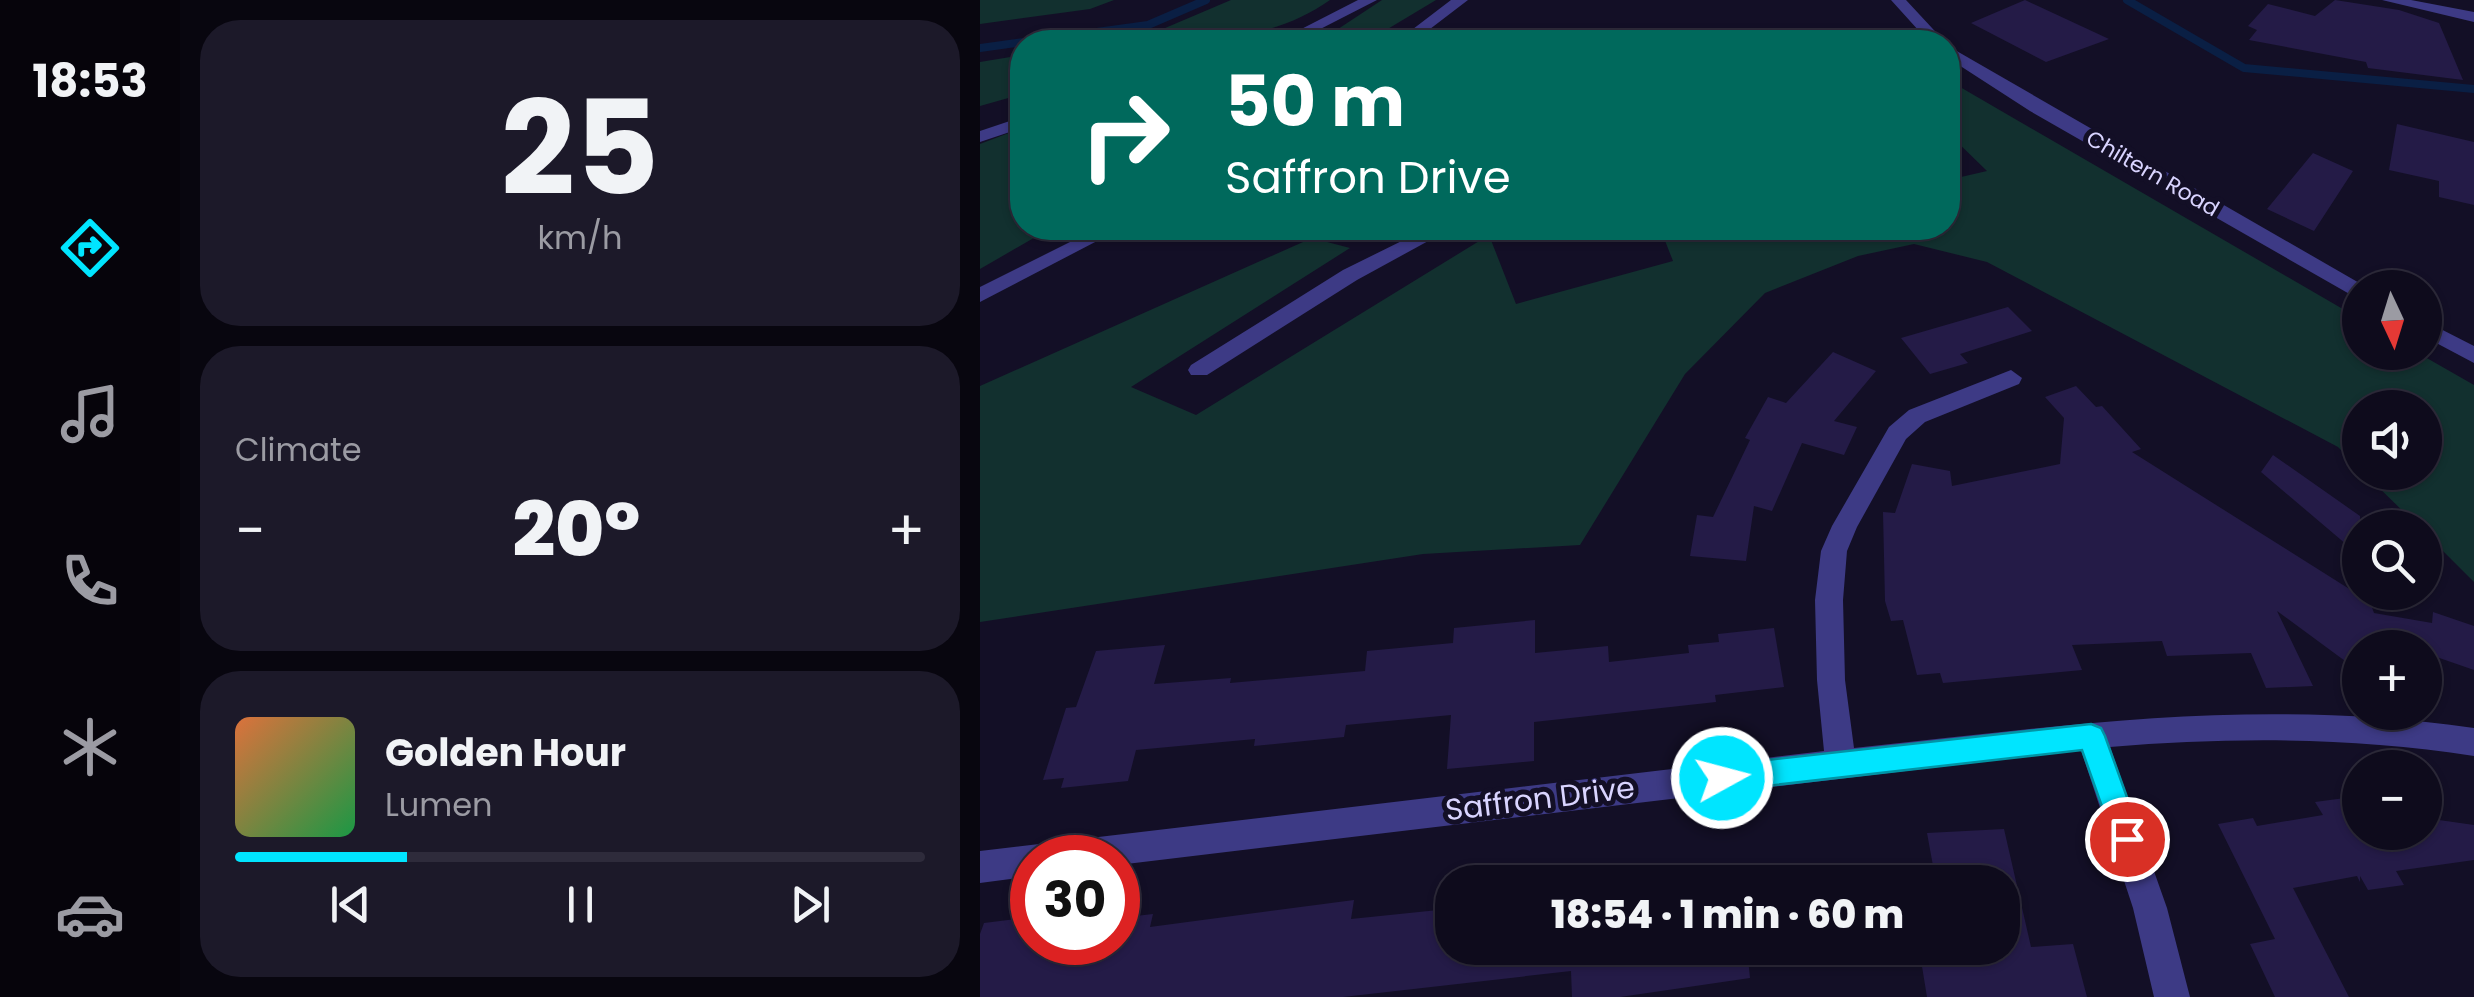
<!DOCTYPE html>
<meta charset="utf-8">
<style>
body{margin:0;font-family:Poppins,sans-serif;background:#1c1929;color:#f1f3f6;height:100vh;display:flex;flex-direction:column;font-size:38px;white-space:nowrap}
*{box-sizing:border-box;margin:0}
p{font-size:32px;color:#9b9ba3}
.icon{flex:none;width:55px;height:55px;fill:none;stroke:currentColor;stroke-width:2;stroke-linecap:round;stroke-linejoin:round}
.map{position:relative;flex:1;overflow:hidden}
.panel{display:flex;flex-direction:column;gap:20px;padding:20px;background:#08060f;width:800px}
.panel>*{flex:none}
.guide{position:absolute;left:30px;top:30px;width:950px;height:210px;border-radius:40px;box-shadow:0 2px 8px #0004,0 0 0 2px #2e2b3b;background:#00695c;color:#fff;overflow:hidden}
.needle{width:65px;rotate:176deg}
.tools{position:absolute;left:1362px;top:270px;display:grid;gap:20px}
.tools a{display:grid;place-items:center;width:100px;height:100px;border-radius:50%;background:#0e0b1c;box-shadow:0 2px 8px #0004,0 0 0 2px #2e2b3b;font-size:50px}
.speed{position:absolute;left:30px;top:835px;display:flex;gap:20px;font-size:50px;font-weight:700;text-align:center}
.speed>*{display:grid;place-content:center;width:130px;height:130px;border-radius:50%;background:#0e0b1c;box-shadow:0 2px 8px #0004,0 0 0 2px #2e2b3b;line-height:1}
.speed .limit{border:15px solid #d22;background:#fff;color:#111}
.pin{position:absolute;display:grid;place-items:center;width:85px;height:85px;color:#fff;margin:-42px;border:5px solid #fff;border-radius:50%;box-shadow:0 2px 10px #0007}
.me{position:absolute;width:110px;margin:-55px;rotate:83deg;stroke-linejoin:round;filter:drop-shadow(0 0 8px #0008)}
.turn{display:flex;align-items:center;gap:35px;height:210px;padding:0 50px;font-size:45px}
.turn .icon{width:130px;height:130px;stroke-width:2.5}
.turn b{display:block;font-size:70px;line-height:85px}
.big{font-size:75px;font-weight:800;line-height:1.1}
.panel .card{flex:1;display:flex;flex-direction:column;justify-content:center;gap:15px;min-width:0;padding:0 35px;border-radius:40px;background:#1c1929}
.panel .dial{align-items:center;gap:0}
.dial b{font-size:130px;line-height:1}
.song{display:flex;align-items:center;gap:30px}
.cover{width:120px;height:120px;border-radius:15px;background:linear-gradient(135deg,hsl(20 70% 55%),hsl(140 70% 35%))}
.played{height:10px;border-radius:5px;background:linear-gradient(90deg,#00e5ff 25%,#2e2b3b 25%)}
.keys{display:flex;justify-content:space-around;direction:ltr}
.heat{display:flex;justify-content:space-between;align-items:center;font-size:55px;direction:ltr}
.trip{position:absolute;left:455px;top:865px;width:585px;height:100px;border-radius:40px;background:#0e0b1c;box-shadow:0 2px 8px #0004,0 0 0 2px #2e2b3b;font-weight:800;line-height:100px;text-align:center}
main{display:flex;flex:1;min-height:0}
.dock{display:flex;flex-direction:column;width:180px;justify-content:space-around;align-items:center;background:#06040b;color:#9b9ba3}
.dock .icon{width:70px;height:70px}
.dock .selected{color:#00e5ff}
.dock b{font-size:45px;color:#f1f3f6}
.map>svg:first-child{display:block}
</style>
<main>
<nav class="dock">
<b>18:53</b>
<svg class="icon selected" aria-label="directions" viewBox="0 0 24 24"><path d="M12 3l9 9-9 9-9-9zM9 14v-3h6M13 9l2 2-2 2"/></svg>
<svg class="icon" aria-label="music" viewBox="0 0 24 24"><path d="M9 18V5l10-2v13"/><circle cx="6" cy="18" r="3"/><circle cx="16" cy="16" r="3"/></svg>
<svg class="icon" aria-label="phone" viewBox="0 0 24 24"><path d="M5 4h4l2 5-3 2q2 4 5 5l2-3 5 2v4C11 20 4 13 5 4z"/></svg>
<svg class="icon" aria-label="climate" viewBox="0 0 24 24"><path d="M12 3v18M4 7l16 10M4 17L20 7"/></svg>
<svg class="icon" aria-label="car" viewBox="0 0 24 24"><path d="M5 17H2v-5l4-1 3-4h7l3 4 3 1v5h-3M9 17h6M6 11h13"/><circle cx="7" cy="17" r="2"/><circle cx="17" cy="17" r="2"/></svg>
</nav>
<section class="panel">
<div class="card dial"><b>25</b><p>km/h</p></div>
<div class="card"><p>Climate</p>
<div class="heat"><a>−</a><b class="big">20°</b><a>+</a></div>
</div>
<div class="card">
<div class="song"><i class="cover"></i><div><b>Golden Hour</b><p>Lumen</p></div></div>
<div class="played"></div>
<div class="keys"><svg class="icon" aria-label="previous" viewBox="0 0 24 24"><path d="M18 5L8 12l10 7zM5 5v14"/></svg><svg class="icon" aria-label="pause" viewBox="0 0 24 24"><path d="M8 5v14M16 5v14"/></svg><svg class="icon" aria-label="next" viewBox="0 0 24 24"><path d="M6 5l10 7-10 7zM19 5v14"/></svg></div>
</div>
</section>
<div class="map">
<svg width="1494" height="997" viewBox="0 0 1494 997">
<rect width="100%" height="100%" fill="#130f26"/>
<path fill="#12302f" d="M0 0H134L110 9 0 24Z
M251 0H350C285 46 204 43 127 42L164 37Z
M402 0H456L386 42H321L352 33Z
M42 55V94L0 106V62Z
M968 80 1380 319V352L1438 353 1494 385V582L1445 533V528L1439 527 1384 473 1445 472V408H1380V469L1358 447 1007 262 934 244 878 256 785 293 705 374 600 545 443 554 0 622V386L332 238 370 248 151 387 216 415 509 235 536 304 693 261 680 228H968V180L1007 171 968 133Z
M42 128V228H71L0 269V144Z"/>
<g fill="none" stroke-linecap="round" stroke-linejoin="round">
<path stroke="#0a1f44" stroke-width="8" d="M1147 0 1264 68 1494 89
M0 48 168 25 226 0"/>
</g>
<path fill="#241b47" d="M1045 0 1129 39 1066 62 991 23Z
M1355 0 1419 10 1459 23 1483 80 1388 68 1386 62 1269 40 1277 30 1268 26 1288 4 1335 16Z
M1417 124 1494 142V205L1459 197V181L1409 170Z
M1333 153 1373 171 1334 231 1287 209Z
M1028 307 1052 331 980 354 988 363 950 374 921 338Z
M853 352 896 371 854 421 877 427 864 455 822 443 792 511 774 506 766 561 710 556 717 515 733 517 770 440 765 438 788 397 806 403Z
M1096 386 1116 407 1122 406 1161 449 1152 452 1390 602 1394 613 1452 623 1453 612 1494 626V670L1445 653V648H1380V672L1297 611 1333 686 1286 688 1271 653 1187 656 1182 641 1092 645 1102 670 963 683 960 673 937 675 923 620 911 621 905 601 903 512 915 513 932 464 970 471 972 486 1080 464 1084 418 1065 397Z
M1293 455 1380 516V556L1281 472Z
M555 620V653L628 646 629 662 709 653 708 645 739 642 738 634 794 628 804 687 735 695 736 702 554 722V761L467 769 471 715 366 725 364 737 274 746 275 739 156 750 148 781 81 788 84 778 63 780 86 708 96 707 116 651 185 645 174 684 251 678 250 683 385 671 387 651 473 643 474 628Z
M1380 796V832H1445V818L1494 825V860L1416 871 1424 885 1388 890 1380 876V882L1377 876 1313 888 1369 997H1295L1270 944 1295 939 1238 824 1273 818 1277 826 1343 815 1335 802Z
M1024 829 1051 947 1093 944 1107 997H947L939 948H1022V882H956L947 833Z
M374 900 371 919 468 909 465 948H767L770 978 640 997H592L591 971 363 997H0V934L4 923 51 917 44 942H138V918L173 914 170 927Z"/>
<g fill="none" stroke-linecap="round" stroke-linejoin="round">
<path fill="#3d3a85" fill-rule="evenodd" d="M378 0H397L315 42H296Z
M471 0H488L433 42H416Z
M911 0H926L965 42H949Z
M1402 0H1431L1494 12V22Z
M968 46 1388 288H1380V298L1373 296 1050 111 968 58Z
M42 117V128L0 142V131Z
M118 228H142L0 302V287Z
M448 228H472L377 280 227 375H211L208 370 211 365 363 270Z
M1445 321 1494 346V363L1445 337Z
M1031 370 1042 378 1039 384 945 422 926 439 877 527 867 551 863 600 865 680 874 748C1088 725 1278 697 1494 728V756C1372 737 1253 737 1130 747L1187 908 1210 997H1174L1153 908 1101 750 138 865V858H52V876L0 883V851L844 751 837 680 835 600 841 551 852 526 909 427 929 410Z"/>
</g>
<path fill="#00e5ff" stroke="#0095a6" stroke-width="2.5" d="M1111 724 1121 728 1125 736 1162 839 1157 849 1147 853 1137 849 1102 750 742 791 732 787 728 778 732 768 742 765Z"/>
<g text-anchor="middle" stroke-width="10" stroke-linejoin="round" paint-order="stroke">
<g font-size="22" fill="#d9d4ff" stroke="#130f26">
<text transform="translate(1173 173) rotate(30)" y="8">Chiltern Road</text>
</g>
<g font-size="30" fill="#d9d4ff" stroke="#130f26">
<text transform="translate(560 799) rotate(-7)" y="10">Saffron Drive</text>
</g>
</g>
</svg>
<div class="tools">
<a><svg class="needle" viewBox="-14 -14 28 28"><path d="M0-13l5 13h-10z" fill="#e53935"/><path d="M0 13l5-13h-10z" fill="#9b9ba3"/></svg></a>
<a><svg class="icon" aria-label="sound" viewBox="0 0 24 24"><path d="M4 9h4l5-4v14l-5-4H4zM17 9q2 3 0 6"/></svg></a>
<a><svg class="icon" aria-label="search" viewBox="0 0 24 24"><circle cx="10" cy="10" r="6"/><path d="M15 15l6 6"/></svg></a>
<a>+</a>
<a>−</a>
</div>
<div class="speed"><div class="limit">30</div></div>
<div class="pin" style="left:1147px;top:839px;background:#d93025"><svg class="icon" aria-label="arrive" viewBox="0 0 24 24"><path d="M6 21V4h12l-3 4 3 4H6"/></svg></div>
<svg class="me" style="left:742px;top:778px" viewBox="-20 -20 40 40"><circle r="17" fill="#00e5ff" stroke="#fff" stroke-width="3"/><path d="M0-11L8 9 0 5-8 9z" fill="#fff"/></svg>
<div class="trip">18:54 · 1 min · 60 m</div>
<div class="guide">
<div class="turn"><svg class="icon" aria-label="right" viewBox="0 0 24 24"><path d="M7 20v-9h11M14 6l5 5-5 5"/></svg><div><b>50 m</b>Saffron Drive</div></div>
</div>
</div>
</main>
